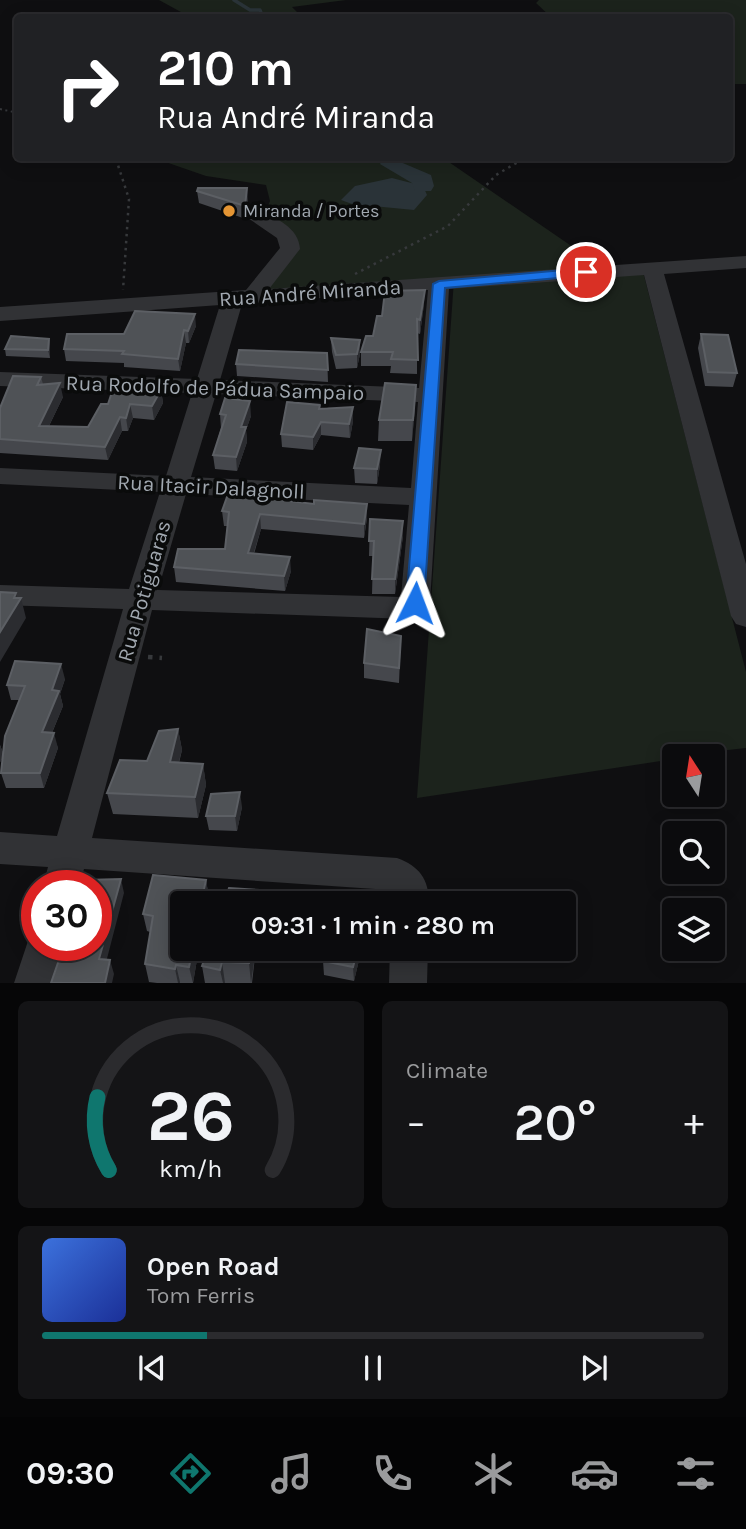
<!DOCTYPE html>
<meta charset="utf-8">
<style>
body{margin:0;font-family:Karla,sans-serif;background:#141416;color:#f1f3f6;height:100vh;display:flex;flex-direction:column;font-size:26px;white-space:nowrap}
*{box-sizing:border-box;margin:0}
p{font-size:23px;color:#9a9b9d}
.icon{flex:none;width:38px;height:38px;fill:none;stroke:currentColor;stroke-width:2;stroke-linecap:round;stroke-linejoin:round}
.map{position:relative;height:983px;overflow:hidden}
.side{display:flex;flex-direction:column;gap:18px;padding:18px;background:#060607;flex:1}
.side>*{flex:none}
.hud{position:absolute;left:14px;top:14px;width:719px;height:147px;border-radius:7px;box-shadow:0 4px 18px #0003,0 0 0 2px #2b2b2e;background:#202124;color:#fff;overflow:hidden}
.needle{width:46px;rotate:348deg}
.buttons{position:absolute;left:662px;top:744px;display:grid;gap:14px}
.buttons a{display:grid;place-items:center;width:63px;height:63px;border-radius:7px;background:#0b0b0d;box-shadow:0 4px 18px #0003,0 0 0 2px #2b2b2e;font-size:35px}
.speed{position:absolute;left:21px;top:870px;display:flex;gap:14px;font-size:35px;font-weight:700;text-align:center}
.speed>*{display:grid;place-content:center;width:91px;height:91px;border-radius:50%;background:#0b0b0d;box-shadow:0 4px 18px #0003,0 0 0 2px #2b2b2e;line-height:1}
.speed .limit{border:10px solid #d22;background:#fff;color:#111}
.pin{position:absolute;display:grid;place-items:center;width:60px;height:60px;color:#fff;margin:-30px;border:4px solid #fff;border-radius:50%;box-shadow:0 2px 7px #0007}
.me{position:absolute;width:77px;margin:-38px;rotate:3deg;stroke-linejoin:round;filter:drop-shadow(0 0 5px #0008)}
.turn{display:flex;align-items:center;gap:24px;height:147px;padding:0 28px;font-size:32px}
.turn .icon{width:91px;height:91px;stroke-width:2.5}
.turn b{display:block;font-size:49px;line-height:60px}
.big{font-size:52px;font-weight:600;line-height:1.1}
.side .tile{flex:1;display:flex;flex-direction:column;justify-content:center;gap:10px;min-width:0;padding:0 24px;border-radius:10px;background:#141416}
.side .dial{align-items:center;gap:0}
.dial svg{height:182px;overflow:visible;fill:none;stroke:#2b2b2e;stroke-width:7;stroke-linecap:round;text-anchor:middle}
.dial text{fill:#f1f3f6;stroke:none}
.song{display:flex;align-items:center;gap:21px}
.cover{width:84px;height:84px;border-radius:10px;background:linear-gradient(135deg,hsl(220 70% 55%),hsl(230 70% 35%))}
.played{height:7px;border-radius:4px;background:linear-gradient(90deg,#0f766e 25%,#2b2b2e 25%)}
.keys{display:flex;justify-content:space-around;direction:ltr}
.heat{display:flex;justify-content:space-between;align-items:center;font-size:38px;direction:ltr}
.side .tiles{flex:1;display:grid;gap:18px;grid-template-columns:1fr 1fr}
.tile:last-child{grid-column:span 2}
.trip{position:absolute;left:170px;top:891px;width:406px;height:70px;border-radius:7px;background:#0b0b0d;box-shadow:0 4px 18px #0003,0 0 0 2px #2b2b2e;font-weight:600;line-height:70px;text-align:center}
.menu{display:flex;height:112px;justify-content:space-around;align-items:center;background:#040405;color:#9a9b9d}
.menu .icon{width:49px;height:49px}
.menu .on{color:#0f766e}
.menu b{font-size:32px;color:#f1f3f6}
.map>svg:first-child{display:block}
</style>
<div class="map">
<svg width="746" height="983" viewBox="0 0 746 983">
<rect width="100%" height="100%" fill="#0f0f11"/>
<path fill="#1c231c" d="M159 0H346L292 7 302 17H190Z
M539 0H746V84H730V18L551 17 536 3Z
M154 158H443L602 267 641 264 746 672V748L674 756V759L417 798 454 280 258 295 293 255 294 233 263 218 270 201 266 185 206 176Z"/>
<path fill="#2a3338" d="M392 178 423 186 427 195 414 210 352 204 341 200 355 186Z"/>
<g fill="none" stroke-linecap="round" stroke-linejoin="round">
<path stroke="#2a3338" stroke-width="3.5" d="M234 0 250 10H260L263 18
M386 158 389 161"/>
<path stroke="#2a3338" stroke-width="4.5" d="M387 159 391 164"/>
<path fill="#2a3338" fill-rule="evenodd" d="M391 158 431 175 434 186 431 191H415L412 183 380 164 383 159Z"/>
<path stroke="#37393c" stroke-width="2" stroke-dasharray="2 3.5" stroke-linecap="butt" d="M0 109 18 113
M115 158 116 161
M520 161 526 158"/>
<path stroke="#37393c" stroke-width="2.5" stroke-dasharray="2.5 4.5" stroke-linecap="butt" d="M116 159 129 199 123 290
M355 274 448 226 496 175 523 159"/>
<path stroke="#37393c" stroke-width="4.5" stroke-dasharray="4.5 7" stroke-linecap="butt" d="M148 657 162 658"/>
<path fill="#313235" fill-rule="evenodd" d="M258 212C276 217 299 228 300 249L269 289 746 256V268L664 274 746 564V627L736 624 731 616 644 275 449 289 430 603 419 616 409 619 152 610 92 838 397 858C419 866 429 879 429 903H393L390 890 84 869 79 886H43L48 867 0 864V832L57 836 123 609 0 605V585L129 589 160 492 0 484V468L166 476 192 393 0 386V372L197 379 220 305 0 321V307L246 290 280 248 277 238 248 218ZM428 290 419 388 220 380 242 304ZM216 394 418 402 411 488 191 477ZM186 494 409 505 401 597 158 590Z
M37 930V945H63L52 983H14L31 932Z
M390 948H428L427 983H389Z"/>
</g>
<path fill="#45474c" d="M318 158H333V162L319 163Z
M197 191 248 200 246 219 199 203Z
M424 304 420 334 417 333V374L390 373 391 366H361V352L373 336 382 316Z
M196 326 189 343H186L180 371 124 367V363L66 361 64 349 124 334Z
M701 334 737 373 733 387 705 386 698 348Z
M331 338 360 354 357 368 336 369 332 352Z
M49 339 50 346V358L6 356 5 349Z
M327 353 328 382 237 376 236 364Z
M41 377 43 384 63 397 49 426 88 427 108 404 137 388 161 390 163 403 154 420 133 418 128 431H122L108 460 0 453V408Z
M320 405V409L353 421 350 438 321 435 313 450 282 447 281 434Z
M415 406 412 441H378L379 420Z
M220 414 251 416 246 430 247 442 237 471 215 469 213 455 221 428Z
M380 465 377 484 355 483 354 468Z
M314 504H367V518L364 538 261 529 254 554 291 571 285 591 176 582 174 567 225 549 227 526H224L222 511Z
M370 519 403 536 395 594H372L373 556H369Z
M401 636 399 683 364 678V663Z
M65 679 60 694 63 706 52 733 58 748 44 788H6L1 773 2 759 0 762V745L3 753 19 700H11L7 685Z
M178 729 182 750 179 763 203 764 206 785 198 818 113 814 107 793 147 761Z
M242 807 237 831 209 830 206 816Z
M153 875 206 880 209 898 208 903H182V948H199L193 983H157L149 982 145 964 150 932 147 931 143 914Z
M208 948H256L252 983H205L202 966Z
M294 948H319V951H294Z
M360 956 354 981 324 975 323 961Z"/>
<path fill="#2b2c30" d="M247 188 248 200 246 219 245 206Z
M425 290 424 304 420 334V320Z
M195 314 196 326 189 343 188 331Z
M184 330 186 343 180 371 178 359Z
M49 339 50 346V358L48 350Z
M360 340V354L357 368V354Z
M60 383 63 397 42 440 39 426Z
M416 385 415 406 412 441 413 420Z
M161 390 163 403 154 420 152 406Z
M250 401 251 416 246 430 247 442 237 471 236 457 241 427Z
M130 404 133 418 128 431 126 418Z
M353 407V421L350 438 349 424Z
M120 417 122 431 108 460 105 447Z
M321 422V435L313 450V437Z
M381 450 380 465 377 484V469Z
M367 504V518L364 538V524Z
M260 514 261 529 249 568 248 553Z
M403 521V536L395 594V579Z
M290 557 291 571 285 591 284 576Z
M16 593 18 602 21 598 26 618 0 662V632Z
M61 664 65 679 60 694 63 706 46 747 42 732 52 690Z
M178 729 182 750 173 783 170 762Z
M54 733 58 748 44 788 40 773Z
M0 745 4 756 0 762Z
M203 764 206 785 198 818 195 797Z
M240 792 242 807 237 831 235 816Z
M121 879 124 893 103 974 99 959Z
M206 880 209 898 208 903H201Z
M193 948H199L193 983 189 967Z
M251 948H256L251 983 249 963Z
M358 948H360V956L354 981 353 967Z
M110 960 114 974 112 983H105Z
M222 962 225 983H223L220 970Z
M176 965 180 982V983H178L175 969Z"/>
<path fill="#4f5256" stroke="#5c5f64" stroke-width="2" d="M198 188H247L245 206 197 191Z
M425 290 420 320 417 319 418 360 391 359 393 352H361L366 336H373L377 316H382L385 291Z
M135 311 195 314 188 331 184 330 178 359 122 354 124 351 64 349 67 334H124Z
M701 334 728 335 737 373 708 372Z
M11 336 49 339 48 350 5 349Z
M331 338 360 340 357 354 336 355Z
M239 350 327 353 328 370 236 364Z
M13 376 41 377 37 385 60 383 39 426 88 427 101 404H108L115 383H136L135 388 161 390 152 406 130 404 126 418 120 417 105 447 0 439V408Z
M385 383 416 385 413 420H379Z
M225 398 250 401 241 427H246L236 457 213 455 226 415 220 414Z
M287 402 320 405 319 409 353 407 349 424 321 422 313 437 281 434Z
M359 448 381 450 377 469 354 468Z
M228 494 314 504V500L367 504 364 524 260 514 248 553 290 557 284 576 174 567 178 549H225L229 512 222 511Z
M370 519 403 521 395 579H372L374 541H369Z
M0 592 16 593 14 598H21L0 632Z
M367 629 401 636 399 668 364 663Z
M15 661 61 664 52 690 59 691 42 732 54 733 40 773H1L5 736 25 686 7 685Z
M178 729 170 762 203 764 195 797 107 793 120 760 147 761 159 731Z
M240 792 235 816H206L211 794Z
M153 875 206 880 201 903H182V948H193L189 967 176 965 175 969 145 964 153 916 143 914Z
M121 879 99 959 110 960 105 983H51L60 957H67L70 945H96V886H84L85 880Z
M229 888 259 890 257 903H224Z
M322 901V903H298V902Z
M208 948H251L249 963 222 962 220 970 202 966Z
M325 948H358L353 967 323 961Z"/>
<path fill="#1a73e8" stroke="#114b97" stroke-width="2" d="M586 268 591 269V275L445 288 424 603 421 608H409L406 603 433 284 439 281Z"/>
<circle fill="#e49534" stroke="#0a0b0b" stroke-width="2.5" cx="229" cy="211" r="7"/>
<g text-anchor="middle" stroke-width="7" stroke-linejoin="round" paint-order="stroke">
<g font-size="18" fill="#a1a8b0" stroke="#0a0b0b" text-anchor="start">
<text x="243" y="217">Miranda / Portes</text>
</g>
<g font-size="21" fill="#a1a8b0" stroke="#0a0b0b">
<text transform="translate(310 293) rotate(-4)" y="7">Rua André Miranda</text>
<text transform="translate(215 388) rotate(2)" y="7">Rua Rodolfo de Pádua Sampaio</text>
<text transform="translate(211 487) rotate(3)" y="7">Rua Itacir Dalagnoll</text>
<text transform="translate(144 591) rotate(-74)" y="7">Rua Potiguaras</text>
</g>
</g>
</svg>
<div class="buttons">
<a><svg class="needle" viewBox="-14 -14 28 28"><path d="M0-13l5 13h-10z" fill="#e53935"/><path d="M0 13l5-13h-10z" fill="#9a9b9d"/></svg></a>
<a><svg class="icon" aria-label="search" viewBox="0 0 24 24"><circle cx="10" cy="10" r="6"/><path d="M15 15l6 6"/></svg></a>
<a><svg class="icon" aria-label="layers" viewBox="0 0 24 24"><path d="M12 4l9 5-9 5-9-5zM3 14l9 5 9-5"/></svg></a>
</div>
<div class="speed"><div class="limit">30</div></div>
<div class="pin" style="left:586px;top:272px;background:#d93025"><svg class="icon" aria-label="arrive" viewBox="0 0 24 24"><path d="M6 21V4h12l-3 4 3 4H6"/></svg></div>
<svg class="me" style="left:415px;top:603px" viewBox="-20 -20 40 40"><path d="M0-17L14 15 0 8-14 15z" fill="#1a73e8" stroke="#fff" stroke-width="4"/></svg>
<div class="trip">09:31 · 1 min · 280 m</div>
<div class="hud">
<div class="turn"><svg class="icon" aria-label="right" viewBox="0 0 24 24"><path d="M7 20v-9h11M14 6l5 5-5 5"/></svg><div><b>210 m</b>Rua André Miranda</div></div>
</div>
</div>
<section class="side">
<div class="tiles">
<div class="tile dial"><svg viewBox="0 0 100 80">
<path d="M14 69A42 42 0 1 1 86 69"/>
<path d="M14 69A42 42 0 0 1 9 37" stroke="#0f766e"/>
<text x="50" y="56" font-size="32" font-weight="700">26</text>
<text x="50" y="72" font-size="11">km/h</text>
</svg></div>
<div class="tile"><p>Climate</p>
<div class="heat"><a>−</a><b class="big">20°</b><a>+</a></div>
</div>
<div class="tile">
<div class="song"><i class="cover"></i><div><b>Open Road</b><p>Tom Ferris</p></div></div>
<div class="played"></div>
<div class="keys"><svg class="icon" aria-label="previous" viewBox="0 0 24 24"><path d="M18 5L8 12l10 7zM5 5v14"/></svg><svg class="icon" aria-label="pause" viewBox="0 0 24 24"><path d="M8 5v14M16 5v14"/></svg><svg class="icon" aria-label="next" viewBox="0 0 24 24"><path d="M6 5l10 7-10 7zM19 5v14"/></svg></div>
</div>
</div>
</section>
<nav class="menu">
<b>09:30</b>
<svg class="icon on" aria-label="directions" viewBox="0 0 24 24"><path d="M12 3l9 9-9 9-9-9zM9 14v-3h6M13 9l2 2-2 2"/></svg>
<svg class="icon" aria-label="music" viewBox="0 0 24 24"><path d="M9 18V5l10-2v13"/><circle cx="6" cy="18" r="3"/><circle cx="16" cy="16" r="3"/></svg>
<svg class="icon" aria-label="phone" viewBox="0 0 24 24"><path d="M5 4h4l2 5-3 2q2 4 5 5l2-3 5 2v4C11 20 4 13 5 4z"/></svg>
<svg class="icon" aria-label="climate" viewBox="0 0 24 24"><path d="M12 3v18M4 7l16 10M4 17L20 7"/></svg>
<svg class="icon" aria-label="car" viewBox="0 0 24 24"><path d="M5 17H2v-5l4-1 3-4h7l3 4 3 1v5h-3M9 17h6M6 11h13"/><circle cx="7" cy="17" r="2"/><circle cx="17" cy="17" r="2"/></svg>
<svg class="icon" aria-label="filters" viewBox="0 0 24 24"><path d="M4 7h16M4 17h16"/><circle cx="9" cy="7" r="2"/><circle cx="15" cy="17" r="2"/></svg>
</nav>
